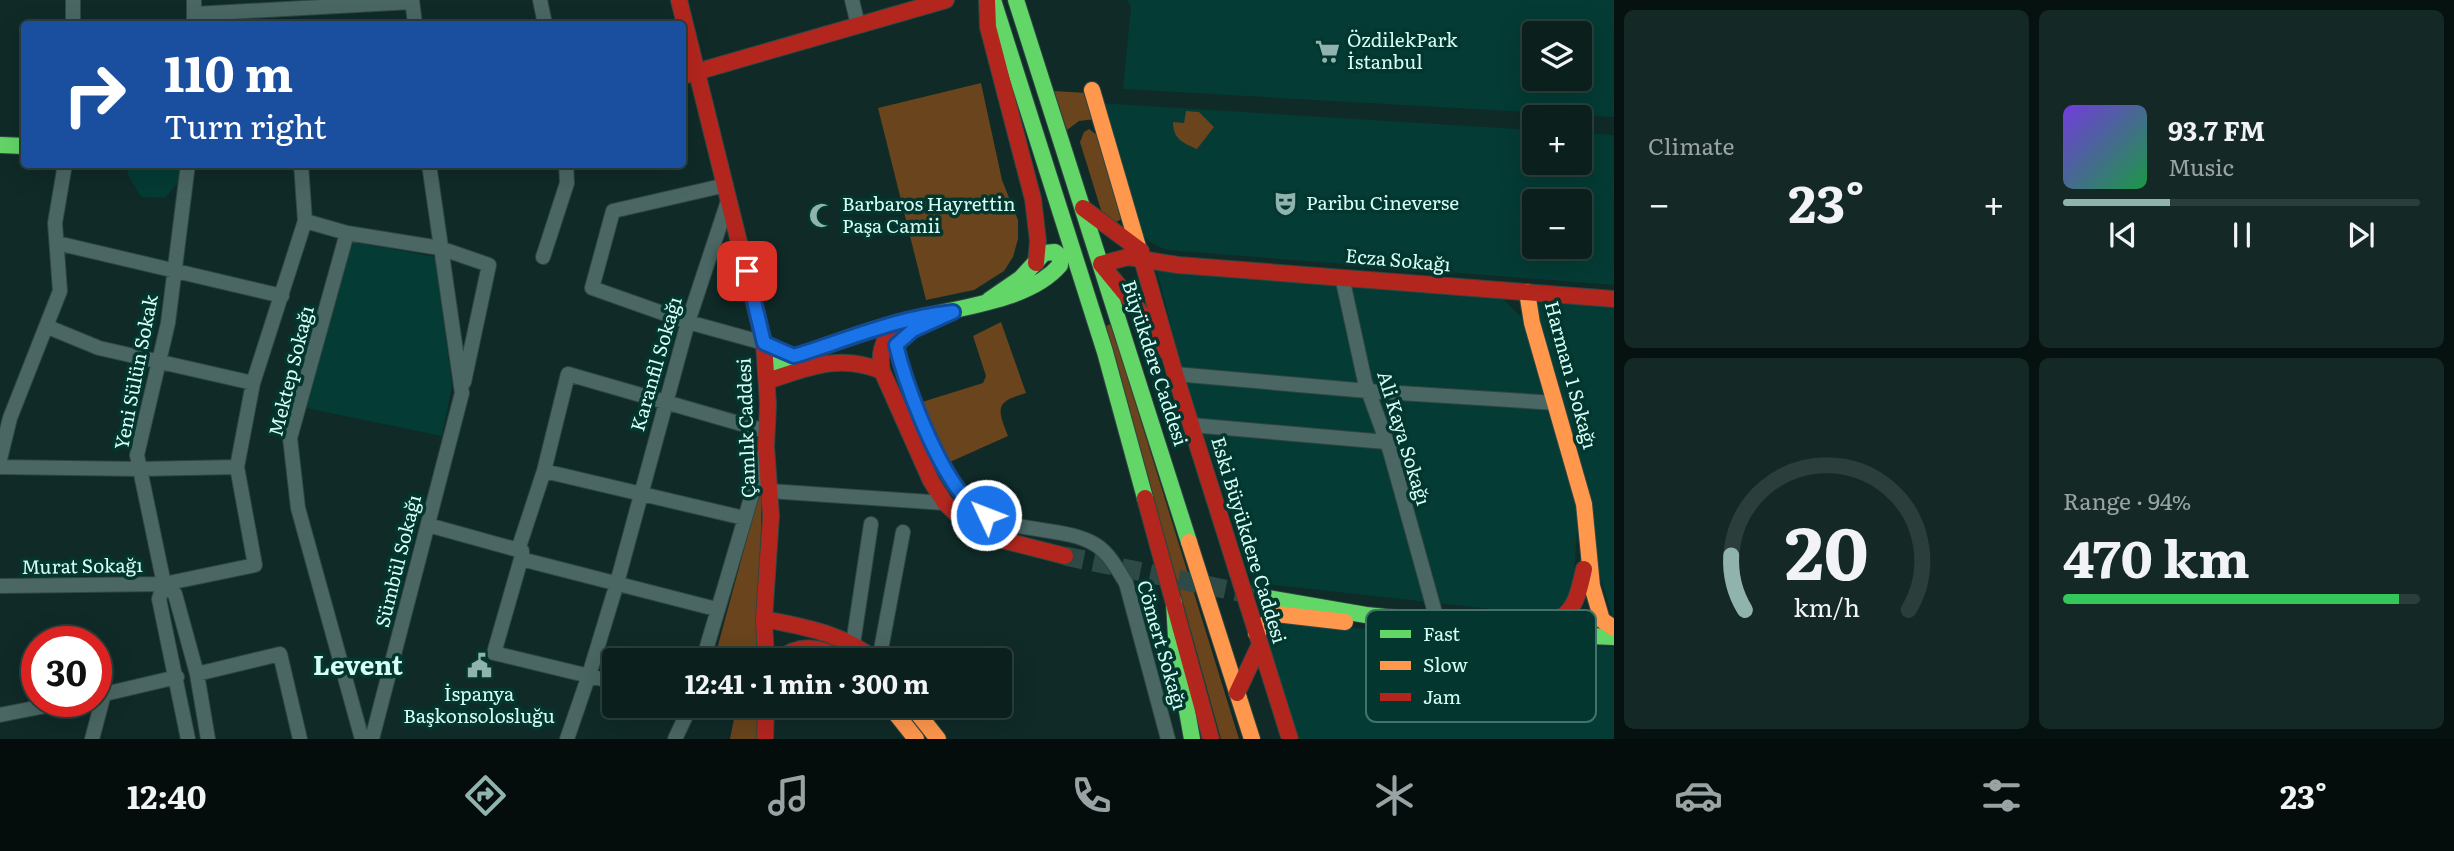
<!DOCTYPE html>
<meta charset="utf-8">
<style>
body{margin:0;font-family:Literata,serif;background:#142826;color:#f1f3f6;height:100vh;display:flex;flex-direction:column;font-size:26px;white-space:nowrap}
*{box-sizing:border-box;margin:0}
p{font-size:23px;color:#9aa3a4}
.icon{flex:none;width:38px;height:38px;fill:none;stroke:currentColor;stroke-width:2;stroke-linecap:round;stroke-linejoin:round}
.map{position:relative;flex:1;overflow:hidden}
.sheet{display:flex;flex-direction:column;gap:10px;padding:10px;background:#061210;width:840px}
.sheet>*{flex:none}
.hud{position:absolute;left:21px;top:21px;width:665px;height:147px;border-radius:7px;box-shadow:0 7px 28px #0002,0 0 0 2px #2b3e3b;background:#1a4fa0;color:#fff;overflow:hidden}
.fabs{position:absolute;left:1522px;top:21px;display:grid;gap:14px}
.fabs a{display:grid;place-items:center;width:70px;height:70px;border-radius:7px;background:#0b201d;box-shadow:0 7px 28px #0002,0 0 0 2px #2b3e3b;font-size:35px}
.speed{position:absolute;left:21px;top:626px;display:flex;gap:14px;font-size:35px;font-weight:700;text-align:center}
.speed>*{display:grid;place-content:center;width:91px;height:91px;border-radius:50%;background:#0b201d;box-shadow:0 7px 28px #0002,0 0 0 2px #2b3e3b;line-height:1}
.speed .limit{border:10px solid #d22;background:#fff;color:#111}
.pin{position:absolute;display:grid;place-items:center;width:60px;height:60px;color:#fff;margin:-30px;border-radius:14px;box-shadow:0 4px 10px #0006}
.me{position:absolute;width:77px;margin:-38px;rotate:313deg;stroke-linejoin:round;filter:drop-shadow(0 0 5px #0008)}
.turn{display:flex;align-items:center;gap:24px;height:147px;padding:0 28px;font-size:32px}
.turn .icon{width:91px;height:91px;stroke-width:2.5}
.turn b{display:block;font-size:49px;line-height:60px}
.big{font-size:52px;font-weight:700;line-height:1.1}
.sheet .card{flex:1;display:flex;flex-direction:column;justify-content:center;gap:10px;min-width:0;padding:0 24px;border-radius:10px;background:#142826}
.sheet .dial{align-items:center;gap:0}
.dial svg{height:182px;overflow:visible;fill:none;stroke:#2b3e3b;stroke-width:7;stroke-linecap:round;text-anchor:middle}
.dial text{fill:#f1f3f6;stroke:none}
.song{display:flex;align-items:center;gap:21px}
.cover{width:84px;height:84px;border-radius:10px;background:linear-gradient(135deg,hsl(260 70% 55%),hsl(140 70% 35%))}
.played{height:7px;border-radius:4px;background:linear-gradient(90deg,#90b4ad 30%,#2b3e3b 30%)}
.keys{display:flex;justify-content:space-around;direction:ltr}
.heat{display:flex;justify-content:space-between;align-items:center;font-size:38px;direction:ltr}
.charge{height:10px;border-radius:5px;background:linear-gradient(90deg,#34c759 94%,#2b3e3b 0)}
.sheet .tiles{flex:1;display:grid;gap:10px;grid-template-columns:repeat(2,1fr)}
.trip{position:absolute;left:602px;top:648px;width:410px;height:70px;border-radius:7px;background:#0b201d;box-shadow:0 7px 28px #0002,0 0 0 2px #2b3e3b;font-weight:700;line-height:70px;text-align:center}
.tabs{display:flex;height:112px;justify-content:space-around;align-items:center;background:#040d0c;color:#9aa3a4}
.tabs .icon{width:49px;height:49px}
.tabs .active{color:#90b4ad}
.tabs b{font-size:32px;color:#f1f3f6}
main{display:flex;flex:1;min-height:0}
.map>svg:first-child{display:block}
</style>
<main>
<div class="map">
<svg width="1614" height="739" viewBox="0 0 1614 739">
<rect width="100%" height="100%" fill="#0f2a27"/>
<path fill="#043b34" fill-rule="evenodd" d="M1127 0H1614V117L1123 89 1131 7ZM1580 33V79H1535V33Z
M1098 103 1535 130V163H1580V133L1614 135V285L1166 250 1150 242 1139 231ZM1535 201H1580V247H1535Z
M131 164 183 165 187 172 165 198 141 197 127 173Z
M349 241 435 257 452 385 442 436 306 408Z
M1157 271 1346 281 1496 292 1523 319 1541 300 1614 304V622L1579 505 1573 586 1565 602 1552 612 1543 615 1256 583 1184 377Z
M1283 622 1577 646 1614 647V739H1286L1259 649 1267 630Z"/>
<path fill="#69441c" d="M981 83 1002 180 1018 220V239L1013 257 1004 271 974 290 926 300 878 108Z
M1054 91 1087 93 1096 119 1079 121 1067 130Z
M1186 111 1199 112 1214 127 1197 149C1183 143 1173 139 1173 122L1184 123Z
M1089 129 1098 136 1123 218 1115 223 1101 210 1080 142 1084 132Z
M1001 322 1026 393C995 402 997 408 1008 436L950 462 922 402 983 383 986 376 973 336Z
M1111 324 1239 739H1221L1106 326Z
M762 483 758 660H714Z
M710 705H757V739H730L735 714Z"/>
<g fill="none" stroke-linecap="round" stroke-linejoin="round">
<path stroke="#2d4a46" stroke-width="19" stroke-dasharray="19 10" stroke-linecap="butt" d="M1065 556 1268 598"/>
<defs>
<path id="street" d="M73 0V24
M412 0 415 24
M540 0 545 24
M852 0 858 25
M194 14 412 2
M194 24V0
M301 164 305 221 347 233 440 248 489 265 464 382
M726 185 613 211 592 288 688 322 764 343
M347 233 290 438 298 508 362 739
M57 243 282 296
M543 257 567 183 566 164
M1342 277 1365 382 1390 451 1434 609
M48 327 99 348 253 383 305 221
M896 345C907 391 945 493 988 516 1021 533 1067 527 1096 545 1109 553 1118 570 1126 583L1168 739
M1175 374 1368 391 1556 403
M1191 425 1386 442
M0 459 10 418 60 291 55 223 65 164
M0 467 139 469 237 467 255 565 164 584 0 586
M237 467 253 383
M544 471 744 518
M769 491 945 503
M428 525 522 551V554
M518 550 544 471 568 374 766 431
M164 584 137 455 168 323 188 164
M164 584 175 594 197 674 208 739
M164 584 159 599 188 739
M853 644 871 524
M703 660 764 454
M879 660 903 532
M197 674 280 654 300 739
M614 682 494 653 521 559 716 609
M96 696 177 677
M0 715 66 702
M92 739 104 694
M372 739 462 393 429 164
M567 739 589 675 617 583 688 322 728 201
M675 739 691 705"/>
<path id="fast" d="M993 0 1105 352 1145 498
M1016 0 1189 542
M0 145 24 146
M766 368C810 351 854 335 899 322 945 309 1027 304 1060 265V256L1055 252 1044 253 1021 278 989 300
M1268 598 1366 615 1464 625 1494 632 1614 637
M1174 602 1177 655 1192 739"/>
<path id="slow" d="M1092 90 1139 250
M1527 292 1532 323 1584 504 1592 586 1602 620 1614 628
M1189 542 1252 739
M1256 633 1276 614 1345 622
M889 705 916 739
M911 705 938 739"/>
<path id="jam" d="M679 0 764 343 768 405 766 446 771 516 764 619 766 660
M987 0 988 27 1033 199 1038 241 1036 263
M682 76 946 0
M1083 208 1141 251
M1142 259 1175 374 1290 739
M900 324C884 336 878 352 882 371L931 481 945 503 962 519 994 538 1065 556
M1168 353 1155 330 1101 264 1128 257 1178 265 1614 299
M767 381C808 368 839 353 882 371
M1145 498 1211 739
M764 619C804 627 843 633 875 660
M1521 622C1569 625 1575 611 1584 569
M778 660C801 642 821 647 845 660
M1237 693 1260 644
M765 739 766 705"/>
</defs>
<use href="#street" stroke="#304642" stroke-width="16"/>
<use href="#fast" stroke="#304642" stroke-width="18"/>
<use href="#slow" stroke="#304642" stroke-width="18"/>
<use href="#jam" stroke="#304642" stroke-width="18"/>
<use href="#street" stroke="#4a6763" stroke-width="14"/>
<use href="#fast" stroke="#63d668" stroke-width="16"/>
<use href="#slow" stroke="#ff974d" stroke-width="16"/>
<use href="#jam" stroke="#b3261e" stroke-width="16"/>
</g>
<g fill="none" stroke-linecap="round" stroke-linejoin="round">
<defs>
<path id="route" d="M747 271 764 343 794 356C846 340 899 317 953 312L913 330 896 345C906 386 931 450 955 485 963 497 974 506 986 515"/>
</defs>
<use href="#route" stroke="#114b97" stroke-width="18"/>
<use href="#route" stroke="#1a73e8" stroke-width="12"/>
</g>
<defs>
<symbol id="supermarket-bare" viewBox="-9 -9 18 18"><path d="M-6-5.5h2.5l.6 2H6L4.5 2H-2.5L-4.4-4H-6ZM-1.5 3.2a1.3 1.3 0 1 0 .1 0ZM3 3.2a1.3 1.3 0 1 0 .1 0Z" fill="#90b4ad" stroke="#03362f" stroke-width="2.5" paint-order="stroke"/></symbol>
<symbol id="theatre-bare" viewBox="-9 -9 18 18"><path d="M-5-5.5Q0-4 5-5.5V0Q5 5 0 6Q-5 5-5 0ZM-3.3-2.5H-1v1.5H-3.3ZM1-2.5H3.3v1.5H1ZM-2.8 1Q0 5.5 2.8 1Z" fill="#90b4ad" stroke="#03362f" stroke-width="2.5" paint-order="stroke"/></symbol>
<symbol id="mosque-bare" viewBox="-9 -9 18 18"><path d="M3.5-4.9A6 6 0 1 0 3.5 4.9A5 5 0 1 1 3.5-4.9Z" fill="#90b4ad" stroke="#03362f" stroke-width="2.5" paint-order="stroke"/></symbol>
<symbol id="civic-bare" viewBox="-9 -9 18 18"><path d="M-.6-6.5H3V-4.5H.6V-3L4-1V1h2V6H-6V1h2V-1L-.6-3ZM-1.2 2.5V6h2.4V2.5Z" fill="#90b4ad" stroke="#03362f" stroke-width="2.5" paint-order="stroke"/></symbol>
</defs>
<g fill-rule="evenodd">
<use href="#supermarket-bare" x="1310" y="34" width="35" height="35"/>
<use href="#theatre-bare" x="1268" y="186" width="35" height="35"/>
<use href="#mosque-bare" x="804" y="198" width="35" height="35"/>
<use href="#civic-bare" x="462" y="648" width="35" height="35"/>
</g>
<g text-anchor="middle" stroke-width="7" stroke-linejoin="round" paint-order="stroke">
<g font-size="19" fill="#d5fef5" stroke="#03362f" text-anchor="start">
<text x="1347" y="47">ÖzdilekPark<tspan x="1347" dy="22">İstanbul</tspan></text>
<text x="1306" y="210">Paribu Cineverse</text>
<text x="842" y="211">Barbaros Hayrettin<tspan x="842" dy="22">Paşa Camii</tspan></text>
<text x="479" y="701" text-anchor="middle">İspanya<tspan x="479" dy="22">Başkonsolosluğu</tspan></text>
</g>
<g font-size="19" fill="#d5fef5" stroke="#03362f">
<text transform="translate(1398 260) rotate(5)" y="7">Ecza Sokağı</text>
<text transform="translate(1155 363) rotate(72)" y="7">Büyükdere Caddesi</text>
<text transform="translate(656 364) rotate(-74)" y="7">Karanfil Sokağı</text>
<text transform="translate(291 371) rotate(-76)" y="7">Mektep Sokağı</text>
<text transform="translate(136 372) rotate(-79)" y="7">Yeni Sülün Sokak</text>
<text transform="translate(1571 375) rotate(75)" y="7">Harman 1 Sokağı</text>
<text transform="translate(746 428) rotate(-92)" y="7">Çamlık Caddesi</text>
<text transform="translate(1404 438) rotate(73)" y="7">Ali Kaya Sokağı</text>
<text transform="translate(1249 540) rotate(73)" y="7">Eski Büyükdere Caddesi</text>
<text transform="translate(398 561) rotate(-76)" y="7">Sümbül Sokağı</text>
<text transform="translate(82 566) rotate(-1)" y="7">Murat Sokağı</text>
<text transform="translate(1162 645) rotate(74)" y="7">Cömert Sokağı</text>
</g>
<g font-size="26" font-weight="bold" fill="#d5fef5" stroke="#03362f">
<text x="358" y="675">Levent</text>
</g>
</g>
<rect x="1366" y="610" width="230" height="112" rx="10" fill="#03362f" stroke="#42726a" stroke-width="2"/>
<rect x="1380" y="630" width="31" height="8" fill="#63d668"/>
<rect x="1380" y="661" width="31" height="9" fill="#ff974d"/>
<rect x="1380" y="693" width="31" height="8" fill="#b3261e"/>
<g font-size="19" fill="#d5fef5">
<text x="1423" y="641">Fast</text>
<text x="1423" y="672">Slow</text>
<text x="1423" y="704">Jam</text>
</g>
</svg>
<div class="fabs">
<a><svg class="icon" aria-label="layers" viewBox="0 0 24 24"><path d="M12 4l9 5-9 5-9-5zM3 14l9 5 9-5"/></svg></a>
<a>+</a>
<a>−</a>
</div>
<div class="speed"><div class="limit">30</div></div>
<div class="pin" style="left:747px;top:271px;background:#d93025"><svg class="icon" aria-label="arrive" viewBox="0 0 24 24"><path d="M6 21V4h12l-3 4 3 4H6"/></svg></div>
<svg class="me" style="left:986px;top:515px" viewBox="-20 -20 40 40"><circle r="17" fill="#1a73e8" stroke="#fff" stroke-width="3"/><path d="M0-11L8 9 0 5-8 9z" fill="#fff"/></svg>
<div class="trip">12:41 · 1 min · 300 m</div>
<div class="hud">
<div class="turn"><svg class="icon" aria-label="right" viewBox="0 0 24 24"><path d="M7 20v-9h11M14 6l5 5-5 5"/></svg><div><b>110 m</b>Turn right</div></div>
</div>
</div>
<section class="sheet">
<div class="tiles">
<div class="card"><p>Climate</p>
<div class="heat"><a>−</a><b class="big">23°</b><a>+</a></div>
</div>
<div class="card">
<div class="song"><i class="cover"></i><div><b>93.7 FM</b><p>Music</p></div></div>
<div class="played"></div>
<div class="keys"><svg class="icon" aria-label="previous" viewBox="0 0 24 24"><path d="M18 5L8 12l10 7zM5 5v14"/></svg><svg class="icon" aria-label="pause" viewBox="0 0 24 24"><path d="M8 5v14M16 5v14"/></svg><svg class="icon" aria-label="next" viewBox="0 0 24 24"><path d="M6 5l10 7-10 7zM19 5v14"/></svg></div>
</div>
<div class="card dial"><svg viewBox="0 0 100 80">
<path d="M14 69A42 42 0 1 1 86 69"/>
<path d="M14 69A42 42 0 0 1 8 45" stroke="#90b4ad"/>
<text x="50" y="56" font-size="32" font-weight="700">20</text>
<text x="50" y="72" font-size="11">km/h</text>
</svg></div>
<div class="card"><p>Range · 94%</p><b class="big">470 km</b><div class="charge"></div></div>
</div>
</section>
</main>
<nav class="tabs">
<b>12:40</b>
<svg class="icon active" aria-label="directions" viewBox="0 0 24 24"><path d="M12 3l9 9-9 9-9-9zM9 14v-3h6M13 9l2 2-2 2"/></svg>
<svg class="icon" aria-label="music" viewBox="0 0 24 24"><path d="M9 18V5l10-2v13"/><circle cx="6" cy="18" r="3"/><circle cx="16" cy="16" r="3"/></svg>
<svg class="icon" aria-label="phone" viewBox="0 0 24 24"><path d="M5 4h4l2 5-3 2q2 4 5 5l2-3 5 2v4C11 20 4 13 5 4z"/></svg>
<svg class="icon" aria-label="climate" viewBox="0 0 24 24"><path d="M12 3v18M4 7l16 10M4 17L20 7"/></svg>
<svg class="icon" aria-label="car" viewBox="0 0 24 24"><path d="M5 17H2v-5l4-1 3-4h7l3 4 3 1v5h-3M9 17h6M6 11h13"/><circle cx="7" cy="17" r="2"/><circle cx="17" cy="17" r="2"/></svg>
<svg class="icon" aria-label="filters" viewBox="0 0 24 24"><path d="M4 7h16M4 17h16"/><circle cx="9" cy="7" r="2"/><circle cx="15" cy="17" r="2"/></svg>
<b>23°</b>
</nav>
